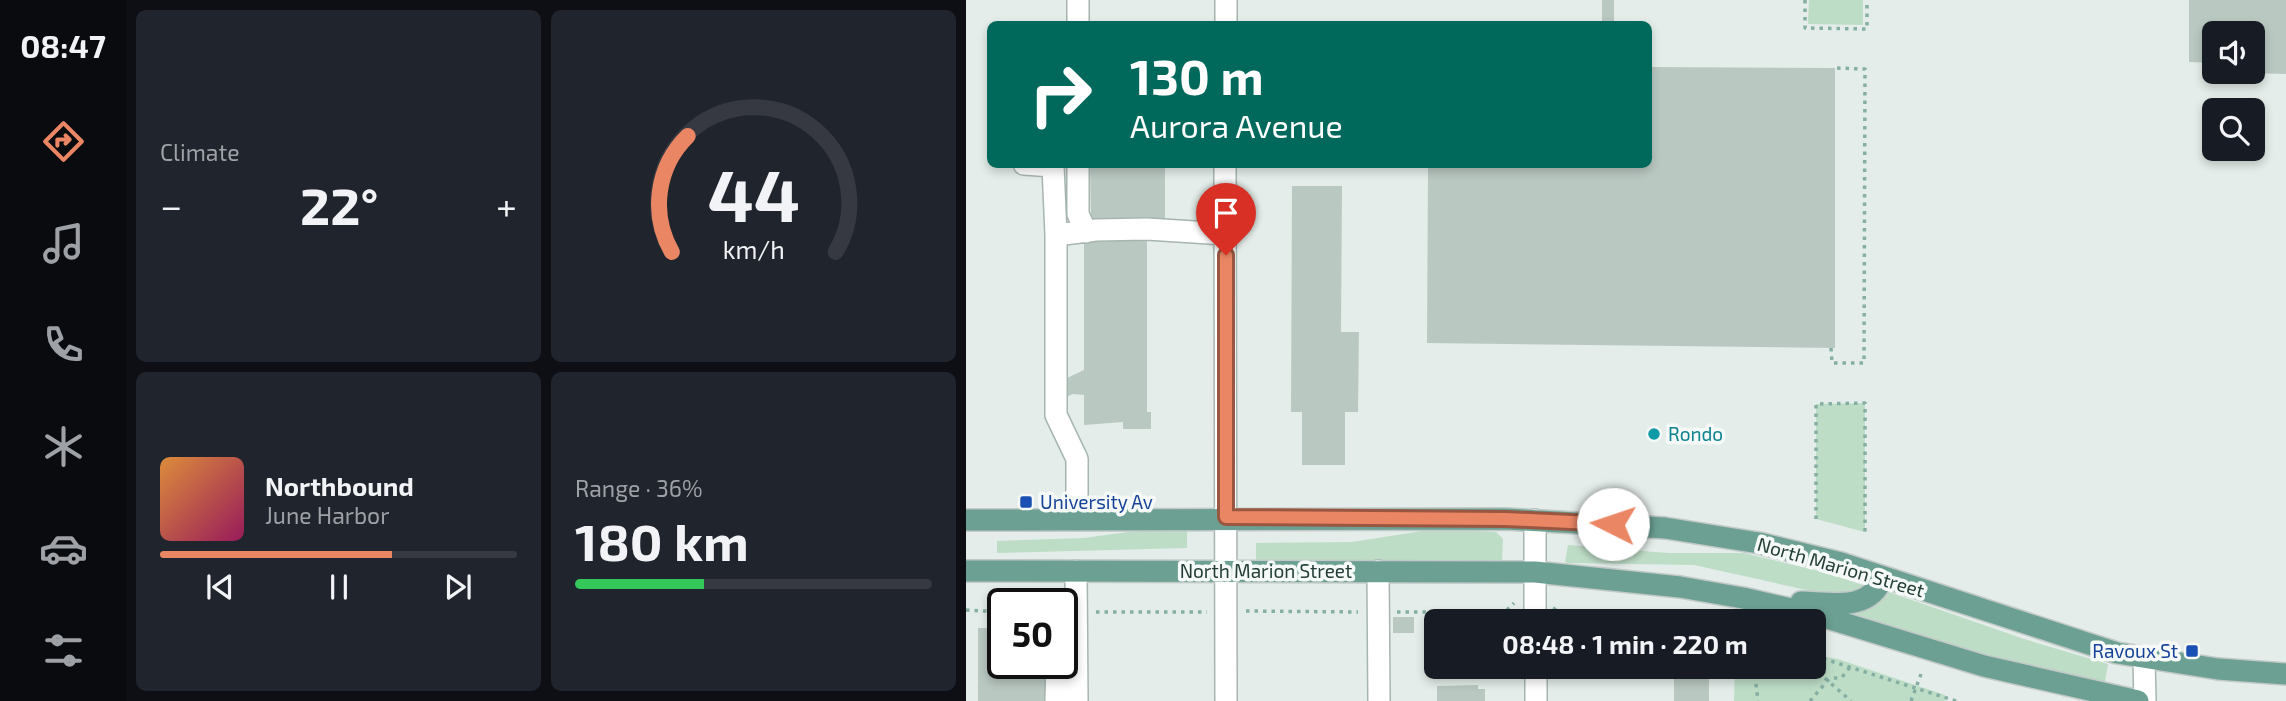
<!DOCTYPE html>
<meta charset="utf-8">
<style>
body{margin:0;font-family:"Exo 2",sans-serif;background:#20242c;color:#f1f3f6;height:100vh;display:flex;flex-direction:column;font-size:26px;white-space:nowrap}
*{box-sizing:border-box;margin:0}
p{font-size:23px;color:#9ea1a6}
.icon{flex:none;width:38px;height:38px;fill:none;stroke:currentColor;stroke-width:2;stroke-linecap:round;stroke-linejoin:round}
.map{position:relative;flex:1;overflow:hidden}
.panel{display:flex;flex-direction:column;gap:10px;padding:10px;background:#0d0f14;width:840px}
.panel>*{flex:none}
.banner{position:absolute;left:21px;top:21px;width:665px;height:147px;border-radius:10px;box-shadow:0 4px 10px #0003;background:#00695c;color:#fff;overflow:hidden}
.tools{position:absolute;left:1236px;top:21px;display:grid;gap:14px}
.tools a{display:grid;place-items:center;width:63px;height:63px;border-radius:10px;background:#171b24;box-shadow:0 4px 10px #0003;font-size:35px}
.speed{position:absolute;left:21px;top:588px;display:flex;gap:14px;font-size:35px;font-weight:700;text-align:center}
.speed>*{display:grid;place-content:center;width:91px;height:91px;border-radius:50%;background:#171b24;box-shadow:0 4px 10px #0003;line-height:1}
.speed .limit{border:4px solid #111;border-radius:10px;background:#fff;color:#111}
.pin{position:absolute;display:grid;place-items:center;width:60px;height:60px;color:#fff;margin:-72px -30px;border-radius:50% 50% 50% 0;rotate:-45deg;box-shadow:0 0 7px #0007}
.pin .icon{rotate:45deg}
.me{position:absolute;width:77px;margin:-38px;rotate:274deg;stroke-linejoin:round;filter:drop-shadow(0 0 5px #0008)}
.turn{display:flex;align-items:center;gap:24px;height:147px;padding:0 28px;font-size:32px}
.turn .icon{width:91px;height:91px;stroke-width:2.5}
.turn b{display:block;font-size:49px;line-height:60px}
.big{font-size:52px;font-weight:700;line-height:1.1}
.panel .card{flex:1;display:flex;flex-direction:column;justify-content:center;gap:10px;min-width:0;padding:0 24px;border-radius:10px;background:#20242c}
.panel .dial{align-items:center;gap:0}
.dial svg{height:182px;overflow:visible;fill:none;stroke:#363941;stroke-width:7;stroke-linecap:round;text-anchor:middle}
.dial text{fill:#f1f3f6;stroke:none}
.song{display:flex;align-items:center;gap:21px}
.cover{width:84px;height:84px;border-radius:10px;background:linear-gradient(135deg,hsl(30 70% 55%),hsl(330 70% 35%))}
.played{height:7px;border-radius:4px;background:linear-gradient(90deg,#eb8664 65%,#363941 65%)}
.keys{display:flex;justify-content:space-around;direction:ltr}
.heat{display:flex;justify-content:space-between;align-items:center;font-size:38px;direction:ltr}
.charge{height:10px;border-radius:5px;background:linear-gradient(90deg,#34c759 36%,#363941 0)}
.panel .tiles{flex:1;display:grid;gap:10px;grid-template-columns:repeat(2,1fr)}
.trip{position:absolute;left:458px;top:609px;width:402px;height:70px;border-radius:10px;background:#171b24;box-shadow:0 4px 10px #0003;font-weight:700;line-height:70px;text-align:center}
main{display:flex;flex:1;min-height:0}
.tabs{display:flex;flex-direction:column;width:126px;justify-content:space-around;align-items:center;background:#090b0e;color:#9ea1a6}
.tabs .icon{width:49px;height:49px}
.tabs .active{color:#eb8664}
.tabs b{font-size:32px;color:#f1f3f6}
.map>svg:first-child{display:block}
</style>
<main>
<nav class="tabs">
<b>08:47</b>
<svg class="icon active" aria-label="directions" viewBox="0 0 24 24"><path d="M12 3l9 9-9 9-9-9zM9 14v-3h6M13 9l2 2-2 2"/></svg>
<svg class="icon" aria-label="music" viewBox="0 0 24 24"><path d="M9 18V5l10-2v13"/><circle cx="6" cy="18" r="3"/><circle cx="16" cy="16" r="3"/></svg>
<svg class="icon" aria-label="phone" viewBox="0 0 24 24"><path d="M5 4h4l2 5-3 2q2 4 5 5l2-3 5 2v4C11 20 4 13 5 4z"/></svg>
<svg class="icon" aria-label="climate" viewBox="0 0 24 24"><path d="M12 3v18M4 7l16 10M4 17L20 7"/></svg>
<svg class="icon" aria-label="car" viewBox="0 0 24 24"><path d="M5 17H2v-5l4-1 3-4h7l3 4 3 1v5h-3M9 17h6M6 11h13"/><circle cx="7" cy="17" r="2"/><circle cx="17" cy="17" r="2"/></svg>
<svg class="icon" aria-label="filters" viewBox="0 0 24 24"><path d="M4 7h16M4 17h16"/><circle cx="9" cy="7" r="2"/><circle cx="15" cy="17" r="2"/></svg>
</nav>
<section class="panel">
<div class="tiles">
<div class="card"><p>Climate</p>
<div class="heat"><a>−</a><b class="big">22°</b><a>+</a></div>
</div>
<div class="card dial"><svg viewBox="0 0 100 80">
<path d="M14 69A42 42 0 1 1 86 69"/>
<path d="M14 69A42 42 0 0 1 21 18" stroke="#eb8664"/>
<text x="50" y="56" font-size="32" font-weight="700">44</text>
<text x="50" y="72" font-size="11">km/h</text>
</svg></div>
<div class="card">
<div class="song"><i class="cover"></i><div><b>Northbound</b><p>June Harbor</p></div></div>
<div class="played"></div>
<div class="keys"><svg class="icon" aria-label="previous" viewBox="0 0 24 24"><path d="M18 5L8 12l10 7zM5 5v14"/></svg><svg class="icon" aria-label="pause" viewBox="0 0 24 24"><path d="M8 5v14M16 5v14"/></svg><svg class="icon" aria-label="next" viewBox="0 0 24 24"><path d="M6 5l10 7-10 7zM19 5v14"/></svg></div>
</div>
<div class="card"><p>Range · 36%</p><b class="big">180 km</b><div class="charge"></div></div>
</div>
</section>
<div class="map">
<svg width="1320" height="701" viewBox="0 0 1320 701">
<rect width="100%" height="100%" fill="#e4ede9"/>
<path fill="#beddc7" d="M843 0H897V25L842 24Z
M899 403V532L850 519V404Z
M469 529 530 532 537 539 536 561H290V543L386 542Z
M177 530H221V548L31 553V541L118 538Z
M602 545 702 553H778L861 573 900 586 895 592 863 595 728 565 602 563 599 562Z
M923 592 1058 639 1142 664 1139 682 995 650 889 614 907 607Z
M849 655 872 659 979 695V701H768L769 667H849Z"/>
<path fill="#bac8c2" d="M636 0H648V24H636Z
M1223 0H1320V74L1286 73V33H1248V63L1223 62Z
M682 67 869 68V348L461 343 462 164H682Z
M124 164H199V221L125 222Z
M326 186H376L375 332H393L392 412H379V465H336V412H325Z
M118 241H181V412H185V429H157V422L118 425V395L107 394 85 404 86 385 118 370Z
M427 617H448V633H427Z
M12 628H37V663H81V701H12Z
M462 647H471V667H518V676H462Z
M708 667H746V671H743V701H708Z
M512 685V689H519V701H471V686Z"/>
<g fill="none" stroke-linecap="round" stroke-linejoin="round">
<defs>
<path id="minor" d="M112 0V24
M260 24V0
M58 164 87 166 90 235V415L111 459V517
M112 164V214L120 232
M259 164 260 701
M90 235 130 230 181 229 259 234
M569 520V621
M110 571 111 701
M412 571 413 701
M1178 659 1179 701
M570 667V701
M90 701 91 663"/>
<path id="major" d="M0 520 540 519 699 528 793 543 875 563 1151 653 1252 669 1320 674
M0 571 569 572 714 587 777 598 851 615 1018 666 1172 701
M835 602C866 603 904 612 917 577"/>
</defs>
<use href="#minor" stroke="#a7b5b0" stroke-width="24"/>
<use href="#major" stroke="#c2c9c7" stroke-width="24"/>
<path stroke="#86afa3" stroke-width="3.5" stroke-dasharray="3.5 5" stroke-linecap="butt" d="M839 0V28L901 29V0
M865 348 866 363H898L899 69 869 68
M850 519V404L899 403V532
M587 608 596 614 672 621
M0 610 37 612
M280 611 392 612
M130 612H241
M431 612H539L548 603
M849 656 990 701
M788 667 792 701
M846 667 885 701
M844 701 863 679 876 677 885 666
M945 701 955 674"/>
<use href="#minor" stroke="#fff" stroke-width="21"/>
<use href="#major" stroke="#6ba093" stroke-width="21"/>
</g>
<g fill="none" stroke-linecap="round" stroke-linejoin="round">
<defs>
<path id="route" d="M260 255V517L540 519 647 524"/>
</defs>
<use href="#route" stroke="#995741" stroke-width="18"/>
<use href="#route" stroke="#eb8664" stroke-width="12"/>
</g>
<circle fill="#0f9aa8" stroke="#f5f9f7" stroke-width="2.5" cx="688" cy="434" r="7"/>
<g fill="#1a4fb4" stroke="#f5f9f7" stroke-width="2.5">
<rect x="53" y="495" width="14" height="14" rx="3.5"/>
<rect x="1219" y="644" width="14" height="14" rx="3.5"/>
</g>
<g text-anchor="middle" stroke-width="7" stroke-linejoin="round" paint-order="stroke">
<g font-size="19" fill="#0d838f" stroke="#f5f9f7" text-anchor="start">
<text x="702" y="441">Rondo</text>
</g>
<g font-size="19" fill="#164399" stroke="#f5f9f7" text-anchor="start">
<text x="74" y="509">University Av</text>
<text x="1212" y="658" text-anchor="end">Ravoux St</text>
</g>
<g font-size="19" fill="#243e37" stroke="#f5f9f7">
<text transform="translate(875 567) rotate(16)" y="7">North Marion Street</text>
<text x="300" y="578">North Marion Street</text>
</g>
</g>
</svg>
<div class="tools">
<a><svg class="icon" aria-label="sound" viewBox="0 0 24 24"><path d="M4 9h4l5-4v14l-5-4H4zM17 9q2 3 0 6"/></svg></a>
<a><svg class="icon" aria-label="search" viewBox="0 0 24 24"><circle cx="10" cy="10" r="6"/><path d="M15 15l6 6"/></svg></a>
</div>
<div class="speed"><div class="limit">50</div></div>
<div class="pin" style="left:260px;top:255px;background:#d93025"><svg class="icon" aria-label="arrive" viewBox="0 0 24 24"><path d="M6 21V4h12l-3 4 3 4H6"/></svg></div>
<svg class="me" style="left:647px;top:524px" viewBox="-20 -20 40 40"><circle r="19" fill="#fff"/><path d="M0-13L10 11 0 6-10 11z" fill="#eb8664"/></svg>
<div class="trip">08:48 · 1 min · 220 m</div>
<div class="banner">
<div class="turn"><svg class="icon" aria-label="right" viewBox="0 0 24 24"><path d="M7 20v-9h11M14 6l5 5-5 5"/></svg><div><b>130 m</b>Aurora Avenue</div></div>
</div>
</div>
</main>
